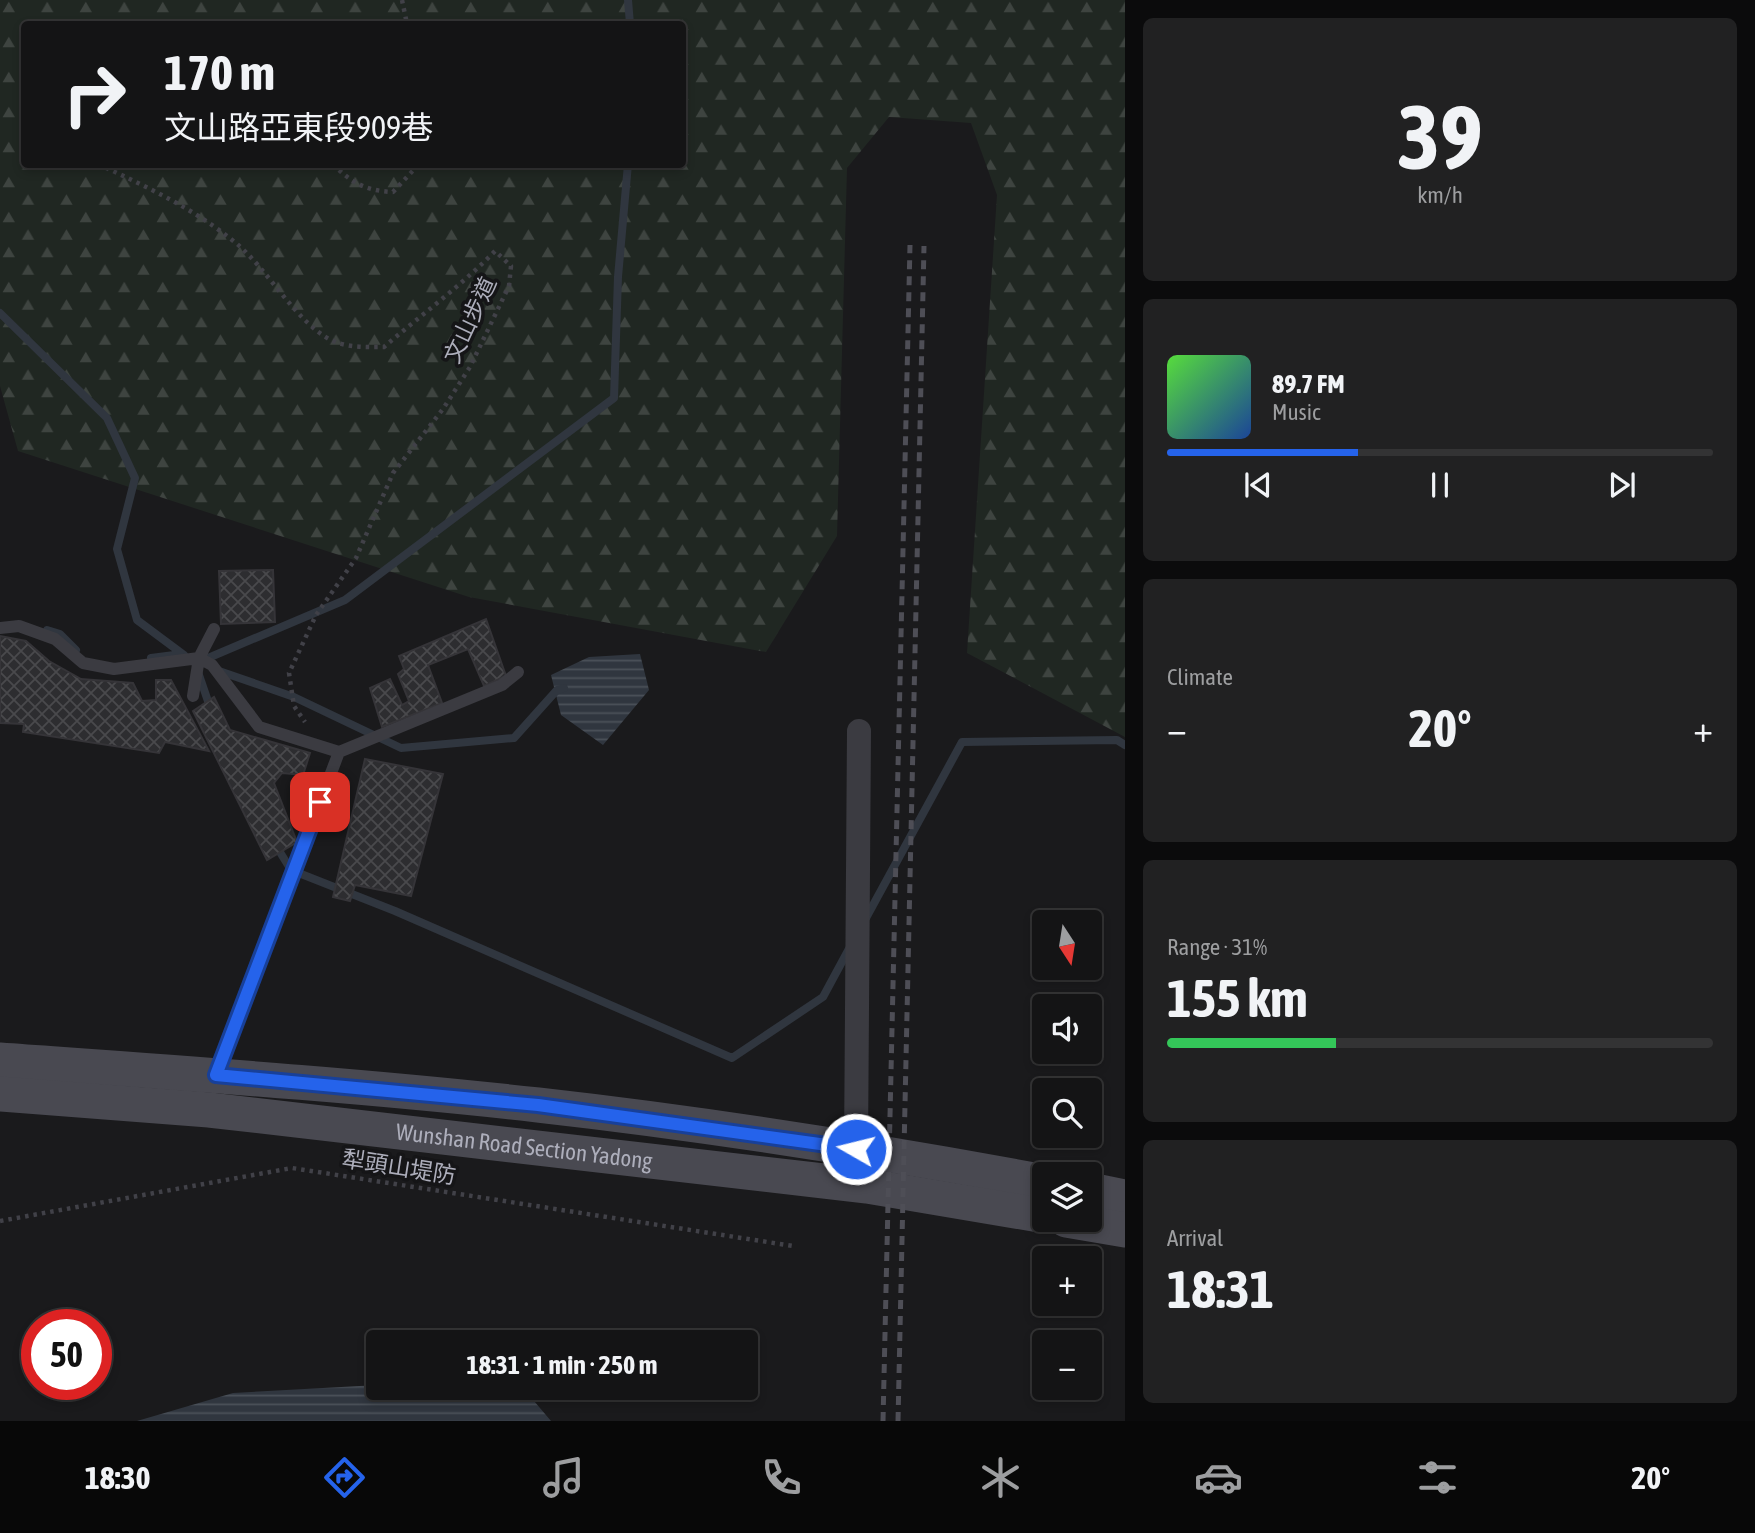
<!DOCTYPE html>
<meta charset="utf-8">
<style>
body{margin:0;font-family:"Asap Condensed","Noto Sans TC",sans-serif;background:#212122;color:#f1f3f6;height:100vh;display:flex;flex-direction:column;font-size:26px;white-space:nowrap}
*{box-sizing:border-box;margin:0}
p{font-size:23px;color:#9d9ea0}
.icon{flex:none;width:38px;height:38px;fill:none;stroke:currentColor;stroke-width:2;stroke-linecap:round;stroke-linejoin:round}
.map{position:relative;flex:1;overflow:hidden}
.sheet{display:flex;flex-direction:column;gap:18px;padding:18px;background:#0b0b0c;width:630px}
.sheet>*{flex:none}
.hud{position:absolute;left:21px;top:21px;width:665px;height:147px;border-radius:7px;box-shadow:0 4px 10px #0003,0 0 0 2px #333334;background:#141415;color:#f1f3f6;overflow:hidden}
.needle{width:46px;rotate:168deg}
.buttons{position:absolute;left:1032px;top:910px;display:grid;gap:14px}
.buttons a{display:grid;place-items:center;width:70px;height:70px;border-radius:7px;background:#141415;box-shadow:0 4px 10px #0003,0 0 0 2px #333334;font-size:35px}
.speed{position:absolute;left:21px;top:1309px;display:flex;gap:14px;font-size:35px;font-weight:700;text-align:center}
.speed>*{display:grid;place-content:center;width:91px;height:91px;border-radius:50%;background:#141415;box-shadow:0 4px 10px #0003,0 0 0 2px #333334;line-height:1}
.speed .limit{border:10px solid #d22;background:#fff;color:#111}
.pin{position:absolute;display:grid;place-items:center;width:60px;height:60px;color:#fff;margin:-30px;border-radius:14px;box-shadow:0 4px 10px #0006}
.me{position:absolute;width:77px;margin:-38px;rotate:278deg;stroke-linejoin:round;filter:drop-shadow(0 0 5px #0008)}
.turn{display:flex;align-items:center;gap:24px;height:147px;padding:0 28px;font-size:32px}
.turn .icon{width:91px;height:91px;stroke-width:2.5}
.turn b{display:block;font-size:49px;line-height:60px}
.big{font-size:52px;font-weight:700;line-height:1.1}
.sheet .card{flex:1;display:flex;flex-direction:column;justify-content:center;gap:10px;min-width:0;padding:0 24px;border-radius:10px;background:#212122}
.sheet .dial{align-items:center;gap:0}
.dial b{font-size:91px;line-height:1}
.song{display:flex;align-items:center;gap:21px}
.cover{width:84px;height:84px;border-radius:10px;background:linear-gradient(135deg,hsl(110 70% 55%),hsl(220 70% 35%))}
.played{height:7px;border-radius:4px;background:linear-gradient(90deg,#2563eb 35%,#333334 35%)}
.keys{display:flex;justify-content:space-around;direction:ltr}
.heat{display:flex;justify-content:space-between;align-items:center;font-size:38px;direction:ltr}
.charge{height:10px;border-radius:5px;background:linear-gradient(90deg,#34c759 31%,#333334 0)}
.trip{position:absolute;left:366px;top:1330px;width:392px;height:70px;border-radius:7px;background:#141415;box-shadow:0 4px 10px #0003,0 0 0 2px #333334;font-weight:700;line-height:70px;text-align:center}
.tab-bar{display:flex;height:112px;justify-content:space-around;align-items:center;background:#080808;color:#9d9ea0}
.tab-bar .icon{width:49px;height:49px}
.tab-bar .selected{color:#2563eb}
.tab-bar b{font-size:32px;color:#f1f3f6}
main{display:flex;flex:1;min-height:0}
.map>svg:first-child{display:block}
</style>
<main>
<div class="map">
<svg width="1125" height="1421" viewBox="0 0 1125 1421">
<defs>
<pattern id="forest-firs" width="22" height="20" patternUnits="userSpaceOnUse" patternTransform="scale(1.75)"><rect width="22" height="20" fill="#202722"/><path d="M5 1l3.5 6h-7zM16 11l3.5 6h-7z" fill="#3e4440"/></pattern>
<pattern id="water-rules" width="6" height="5" patternUnits="userSpaceOnUse" patternTransform="scale(1.75)"><rect width="6" height="5" fill="#30363f"/><path d="M0 2.5h6" fill="none" stroke="#4b5159"/></pattern>
<pattern id="building-cross-hatch" width="8" height="8" patternUnits="userSpaceOnUse" patternTransform="scale(1.75)"><rect width="8" height="8" fill="#2d2d30"/><path d="M0 0l8 8M0 8l8-8" fill="none" stroke="#49494c"/></pattern>
</defs>
<rect width="100%" height="100%" fill="#1a1a1c"/>
<path fill="url(#forest-firs)" fill-rule="evenodd" d="M0 0H1125V737L967 653 997 195 971 123 889 117 847 168 837 536 766 652 469 597 18 451 0 386ZM24 24H682V164H24Z"/>
<path fill="url(#water-rules)" d="M640 654 649 690 603 745 561 715 551 675 589 657Z
M378 1385V1388H523L551 1421H137L233 1393Z"/>
<g fill="none" stroke-linecap="round" stroke-linejoin="round">
<path stroke="#30363f" stroke-width="8" d="M628 0 630 24
M0 313 107 418 135 478 117 549 137 620 184 655
M47 630 60 634 76 650
M151 658 182 654
M201 661 345 600 614 398 618 277 628 164
M219 671 294 697 401 748 514 738 557 690 564 688
M198 672 211 710
M275 844 291 870 395 911 732 1058 823 997 850 947
M866 918 962 742 1117 740 1125 745"/>
</g>
<path fill="url(#building-cross-hatch)" stroke="#353438" stroke-width="2" d="M273 570 275 622 221 624 219 571Z
M486 619 506 676 484 686 468 649 428 665 442 703 382 727 370 688 390 679 402 705 409 701 398 674 404 669 399 656Z
M0 636 26 641 49 661 81 679 133 683 142 701 156 700V680H171L209 751 165 742 159 753 23 732 24 724 0 723Z
M214 697 230 730 310 753 303 775 282 773 274 783 297 842 267 860 193 711Z
M365 759 443 774 411 896 355 885 350 901 333 897Z"/>
<g fill="none" stroke-linecap="round" stroke-linejoin="round">
<path stroke="#414148" stroke-width="4.5" stroke-dasharray="3.5 5" stroke-linecap="butt" d="M402 0 407 24
M98 164C147 187 195 209 237 244 268 270 297 323 331 340 348 348 366 347 384 347 421 315 461 286 495 251L511 266 509 286 470 367 443 409 393 473 356 558 316 615 289 673 294 706 305 722
M333 164C351 183 367 191 393 192L419 164
M0 1221 292 1168 793 1246"/>
<path stroke="#3b3b41" stroke-width="12" d="M0 628 19 626 55 639 83 663 114 669 199 658 193 696
M214 629 199 658 212 665 259 727 339 752 502 685 518 672
M218 1072 339 752"/>
<path stroke="#3b3b41" stroke-width="24" d="M856 1149 859 731"/>
<g stroke="#494951" stroke-width="35">
<path d="M0 1060C179 1073 359 1085 538 1105 707 1124 877 1151 1045 1182"/>
<path id="s1" d="M0 1094 209 1110 867 1186 1045 1216"/>
<path d="M1090 1190 1125 1197"/>
<path d="M1066 1220 1125 1230"/>
</g>
<path stroke="#4e4e56" stroke-width="5" stroke-dasharray="9 7" stroke-linecap="butt" d="M883 1421 910 245
M898 1421 924 246"/>
</g>
<g fill="none" stroke-linecap="round" stroke-linejoin="round">
<defs>
<path id="route" d="M320 802 216 1075 538 1105 856 1149"/>
</defs>
<use href="#route" stroke="#184099" stroke-width="18"/>
<use href="#route" stroke="#2563eb" stroke-width="12"/>
</g>
<g text-anchor="middle" stroke-width="7" stroke-linejoin="round" paint-order="stroke">
<g font-size="23" fill="#adaebb" stroke="#151517">
<text transform="translate(470 320) rotate(-65)" y="8">文山步道</text>
<text dy="8" stroke="none"><textPath href="#s1" startOffset="527">Wunshan Road Section Yadong</textPath></text>
<text transform="translate(399 1167) rotate(9)" y="8">犁頭山堤防</text>
</g>
</g>
</svg>
<div class="buttons">
<a><svg class="needle" viewBox="-14 -14 28 28"><path d="M0-13l5 13h-10z" fill="#e53935"/><path d="M0 13l5-13h-10z" fill="#9d9ea0"/></svg></a>
<a><svg class="icon" aria-label="sound" viewBox="0 0 24 24"><path d="M4 9h4l5-4v14l-5-4H4zM17 9q2 3 0 6"/></svg></a>
<a><svg class="icon" aria-label="search" viewBox="0 0 24 24"><circle cx="10" cy="10" r="6"/><path d="M15 15l6 6"/></svg></a>
<a><svg class="icon" aria-label="layers" viewBox="0 0 24 24"><path d="M12 4l9 5-9 5-9-5zM3 14l9 5 9-5"/></svg></a>
<a>+</a>
<a>−</a>
</div>
<div class="speed"><div class="limit">50</div></div>
<div class="pin" style="left:320px;top:802px;background:#d93025"><svg class="icon" aria-label="arrive" viewBox="0 0 24 24"><path d="M6 21V4h12l-3 4 3 4H6"/></svg></div>
<svg class="me" style="left:856px;top:1149px" viewBox="-20 -20 40 40"><circle r="17" fill="#2563eb" stroke="#fff" stroke-width="3"/><path d="M0-11L8 9 0 5-8 9z" fill="#fff"/></svg>
<div class="trip">18:31 · 1 min · 250 m</div>
<div class="hud">
<div class="turn"><svg class="icon" aria-label="right" viewBox="0 0 24 24"><path d="M7 20v-9h11M14 6l5 5-5 5"/></svg><div><b>170 m</b>文山路亞東段909巷</div></div>
</div>
</div>
<section class="sheet">
<div class="card dial"><b>39</b><p>km/h</p></div>
<div class="card">
<div class="song"><i class="cover"></i><div><b>89.7 FM</b><p>Music</p></div></div>
<div class="played"></div>
<div class="keys"><svg class="icon" aria-label="previous" viewBox="0 0 24 24"><path d="M18 5L8 12l10 7zM5 5v14"/></svg><svg class="icon" aria-label="pause" viewBox="0 0 24 24"><path d="M8 5v14M16 5v14"/></svg><svg class="icon" aria-label="next" viewBox="0 0 24 24"><path d="M6 5l10 7-10 7zM19 5v14"/></svg></div>
</div>
<div class="card"><p>Climate</p>
<div class="heat"><a>−</a><b class="big">20°</b><a>+</a></div>
</div>
<div class="card"><p>Range · 31%</p><b class="big">155 km</b><div class="charge"></div></div>
<div class="card"><p>Arrival</p><b class="big">18:31</b></div>
</section>
</main>
<nav class="tab-bar">
<b>18:30</b>
<svg class="icon selected" aria-label="directions" viewBox="0 0 24 24"><path d="M12 3l9 9-9 9-9-9zM9 14v-3h6M13 9l2 2-2 2"/></svg>
<svg class="icon" aria-label="music" viewBox="0 0 24 24"><path d="M9 18V5l10-2v13"/><circle cx="6" cy="18" r="3"/><circle cx="16" cy="16" r="3"/></svg>
<svg class="icon" aria-label="phone" viewBox="0 0 24 24"><path d="M5 4h4l2 5-3 2q2 4 5 5l2-3 5 2v4C11 20 4 13 5 4z"/></svg>
<svg class="icon" aria-label="climate" viewBox="0 0 24 24"><path d="M12 3v18M4 7l16 10M4 17L20 7"/></svg>
<svg class="icon" aria-label="car" viewBox="0 0 24 24"><path d="M5 17H2v-5l4-1 3-4h7l3 4 3 1v5h-3M9 17h6M6 11h13"/><circle cx="7" cy="17" r="2"/><circle cx="17" cy="17" r="2"/></svg>
<svg class="icon" aria-label="filters" viewBox="0 0 24 24"><path d="M4 7h16M4 17h16"/><circle cx="9" cy="7" r="2"/><circle cx="15" cy="17" r="2"/></svg>
<b>20°</b>
</nav>
